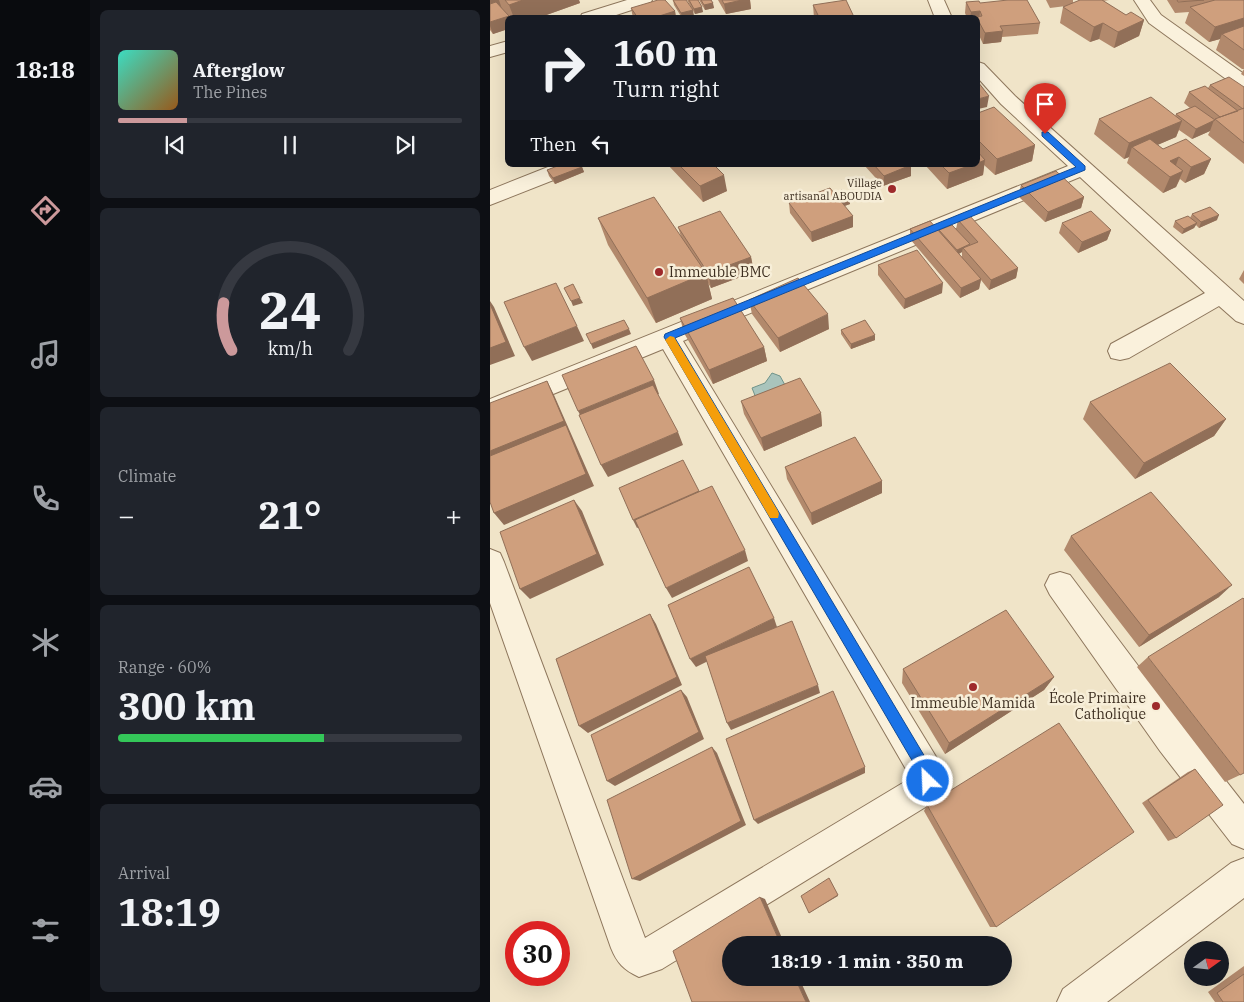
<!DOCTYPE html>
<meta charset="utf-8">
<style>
body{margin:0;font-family:"IBM Plex Serif",serif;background:#20242c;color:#f1f3f6;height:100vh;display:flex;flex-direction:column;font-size:19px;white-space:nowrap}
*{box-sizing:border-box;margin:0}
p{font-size:16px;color:#9ea1a6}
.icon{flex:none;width:28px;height:28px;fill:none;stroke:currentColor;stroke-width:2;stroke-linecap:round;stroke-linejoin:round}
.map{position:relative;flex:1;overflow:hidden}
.sheet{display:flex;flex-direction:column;gap:10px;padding:10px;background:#0d0f14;width:400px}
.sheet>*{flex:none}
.hud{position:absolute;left:15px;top:15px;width:475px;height:152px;border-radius:8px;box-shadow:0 5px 20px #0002;background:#171b24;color:#f1f3f6;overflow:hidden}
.needle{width:32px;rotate:75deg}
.tools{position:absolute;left:694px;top:941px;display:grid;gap:10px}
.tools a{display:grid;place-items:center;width:45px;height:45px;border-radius:50%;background:#171b24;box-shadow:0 5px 20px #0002;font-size:25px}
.speed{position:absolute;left:15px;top:921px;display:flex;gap:10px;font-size:25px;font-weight:700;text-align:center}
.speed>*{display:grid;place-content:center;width:65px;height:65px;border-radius:50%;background:#171b24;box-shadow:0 5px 20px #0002;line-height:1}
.speed .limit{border:8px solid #d22;background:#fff;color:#111}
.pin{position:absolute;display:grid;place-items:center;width:42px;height:42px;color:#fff;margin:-51px -21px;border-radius:50% 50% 50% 0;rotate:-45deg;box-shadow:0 0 5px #0007}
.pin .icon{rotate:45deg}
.me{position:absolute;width:55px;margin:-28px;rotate:336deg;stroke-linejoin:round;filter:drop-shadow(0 0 4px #0008)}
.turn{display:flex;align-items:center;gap:18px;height:105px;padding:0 25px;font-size:22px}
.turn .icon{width:65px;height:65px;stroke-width:2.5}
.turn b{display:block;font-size:35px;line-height:42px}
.then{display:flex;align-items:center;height:48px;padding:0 25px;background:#0003;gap:10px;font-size:19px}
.big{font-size:38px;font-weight:700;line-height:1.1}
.sheet .tile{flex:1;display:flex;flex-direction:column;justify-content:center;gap:8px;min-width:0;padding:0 18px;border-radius:8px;background:#20242c}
.sheet .dial{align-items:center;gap:0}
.dial svg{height:130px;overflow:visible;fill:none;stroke:#363941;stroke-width:7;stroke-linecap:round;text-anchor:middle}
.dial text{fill:#f1f3f6;stroke:none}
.song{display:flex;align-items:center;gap:15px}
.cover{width:60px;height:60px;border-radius:8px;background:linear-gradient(135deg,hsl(170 70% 55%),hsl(30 70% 35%))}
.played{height:5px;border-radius:2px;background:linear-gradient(90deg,#cc999b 20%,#363941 20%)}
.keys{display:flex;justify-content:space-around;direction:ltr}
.heat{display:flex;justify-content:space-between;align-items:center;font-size:28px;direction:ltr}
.charge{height:8px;border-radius:4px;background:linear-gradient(90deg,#34c759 60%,#363941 0)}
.trip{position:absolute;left:232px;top:936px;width:290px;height:50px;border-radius:25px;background:#171b24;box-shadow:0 5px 20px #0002;font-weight:700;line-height:50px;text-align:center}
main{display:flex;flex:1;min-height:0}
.dock{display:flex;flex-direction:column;width:90px;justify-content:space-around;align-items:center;background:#090b0e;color:#9ea1a6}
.dock .icon{width:35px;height:35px}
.dock .active{color:#cc999b}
.dock b{font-size:22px;color:#f1f3f6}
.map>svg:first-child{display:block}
</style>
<main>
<nav class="dock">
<b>18:18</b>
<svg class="icon active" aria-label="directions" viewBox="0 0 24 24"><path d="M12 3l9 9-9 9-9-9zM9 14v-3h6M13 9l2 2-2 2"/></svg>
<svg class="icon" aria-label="music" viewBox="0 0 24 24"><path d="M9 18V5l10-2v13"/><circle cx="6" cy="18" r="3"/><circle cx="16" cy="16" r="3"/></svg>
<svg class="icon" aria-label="phone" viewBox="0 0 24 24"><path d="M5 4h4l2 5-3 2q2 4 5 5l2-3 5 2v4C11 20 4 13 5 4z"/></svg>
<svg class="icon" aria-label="climate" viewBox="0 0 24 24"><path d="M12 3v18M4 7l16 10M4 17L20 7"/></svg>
<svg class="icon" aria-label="car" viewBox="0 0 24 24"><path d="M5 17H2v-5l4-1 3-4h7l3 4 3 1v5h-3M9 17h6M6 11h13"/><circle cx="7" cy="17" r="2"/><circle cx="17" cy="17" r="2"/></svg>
<svg class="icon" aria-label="filters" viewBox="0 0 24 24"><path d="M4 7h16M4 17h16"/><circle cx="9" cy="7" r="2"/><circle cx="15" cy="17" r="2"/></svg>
</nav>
<section class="sheet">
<div class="tile">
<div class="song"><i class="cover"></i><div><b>Afterglow</b><p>The Pines</p></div></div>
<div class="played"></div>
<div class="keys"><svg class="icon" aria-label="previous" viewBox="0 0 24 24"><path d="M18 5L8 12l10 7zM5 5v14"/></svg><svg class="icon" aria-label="pause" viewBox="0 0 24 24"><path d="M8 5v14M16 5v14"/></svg><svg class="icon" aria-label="next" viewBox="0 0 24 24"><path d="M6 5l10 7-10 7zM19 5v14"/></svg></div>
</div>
<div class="tile dial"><svg viewBox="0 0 100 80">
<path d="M14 69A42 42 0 1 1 86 69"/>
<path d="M14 69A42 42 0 0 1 9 40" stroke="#cc999b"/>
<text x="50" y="56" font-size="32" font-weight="700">24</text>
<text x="50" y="72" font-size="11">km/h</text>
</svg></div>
<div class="tile"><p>Climate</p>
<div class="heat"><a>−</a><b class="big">21°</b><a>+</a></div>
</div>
<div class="tile"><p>Range · 60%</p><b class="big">300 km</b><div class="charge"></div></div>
<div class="tile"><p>Arrival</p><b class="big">18:19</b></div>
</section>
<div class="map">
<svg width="754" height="1002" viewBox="0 0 754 1002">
<rect width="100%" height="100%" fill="#f0e4c8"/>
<path fill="#a9c4bc" stroke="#6f938a" d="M282 373 290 376 295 385 266 398 262 388 275 383Z"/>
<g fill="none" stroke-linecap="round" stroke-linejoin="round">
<defs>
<path id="minor" d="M137 0H162L160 4 117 18H90L92 14Z
M438 0H454L462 18H445Z
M644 0H660L671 15 754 74V89L747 87 659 23Z
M18 41V52L0 57V46Z
M488 62 494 64 525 96 754 301V324L746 321 729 306 639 358 630 360 621 358 618 351 621 344 715 293 590 177 193 341 448 760 456 781 447 800 172 969 149 977C134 970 127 963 121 948L0 603V549L10 553 14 562 155 938 421 778 173 349 0 420V399L578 166 511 104 488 78Z
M63 165H92L89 170 0 205V190Z
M570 572 580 575 694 727 754 804V849L742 844 670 751 560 595 555 585 560 575Z
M754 858V898L617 1002H567L573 989 741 863Z"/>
</defs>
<use href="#minor" stroke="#8d765c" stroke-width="2"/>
<use href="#minor" fill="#faf1dc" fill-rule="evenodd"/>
</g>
<path fill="#b2896c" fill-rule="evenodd" d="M0 0H89L90 3 48 18H20L15 12 18 18V29L3 34 0 30Z
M183 0 204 16 196 18H192L184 5Z
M197 0H208L213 12 205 14Z
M209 0H221L224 8 215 10Z
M228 0H260L261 9 236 14Z
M556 0H583V3L590 0H619L613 1 636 15 654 20 649 36 624 48 609 39 600 42 570 23 573 7 576 6 560 8Z
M677 0H754V76L751 74 754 69H752L726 50 730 39 719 42 695 23 699 12 685 13Z
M476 2 490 3 550 23 548 34 512 37 511 42 493 44 488 33V18H477L475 13Z
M323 5 364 18H324Z
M141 8 185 11 186 18H143Z
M720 85 754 87V164L718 135 720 131 702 139 689 130 686 137 667 145 673 149 721 159 714 174 695 183 690 179 686 187 673 193 637 163 639 157 634 159 604 134 609 119 685 116 686 114 700 108 694 103 699 92 718 88Z
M488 113 545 145 542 161 505 175 494 165 493 175 457 189 435 165H488Z
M178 165H224L237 191 213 202Z
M374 165H421V176L393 186Z
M92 167 94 172 65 184 59 176 57 170Z
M531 185 594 197 591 208 555 222 528 196Z
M344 194 360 199V204L354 206 363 216V227L322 242 300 213 299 203Z
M702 214 727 220 709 228 706 225 704 228 692 234 683 227 685 221 700 218Z
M108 218 191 237 188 227 261 257 264 272 221 288 218 283 222 299 166 323 118 245Z
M468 220 528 268 526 278 499 290 491 280 489 289 470 298 420 239V229L449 232V230L466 229ZM472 252V257L469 254Z
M572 223 621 230 617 240 588 253 569 233Z
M388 265 452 293 414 309 388 275Z
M754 270V284L749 279Z
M259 300 339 329 290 352 262 314Z
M190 318 274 347 277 361 223 384 194 333Z
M351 330 385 340 361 349 351 334Z
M251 401 331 413 332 426 274 451 254 414Z
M600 402 736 419 724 436 645 479 593 419Z
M295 467 392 481V493L322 525 297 479Z
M581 536 729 597 649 647 574 550Z
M658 657 750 775 735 782 647 667Z
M413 669 564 677 554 690 455 754 412 683Z
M705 769 686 838 678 841 652 803 698 772Z
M437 805 506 927H500L434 811Z
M754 966V1002H725L718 992Z"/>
<path fill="#916f58" d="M0 0H9L12 9 0 13Z
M33 0H89L90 3 48 18H24L19 5Z
M252 0H260L261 9 236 14 234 4Z
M223 3 224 8 215 10 214 5Z
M212 7 213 12 205 14 204 9Z
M203 10 204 16 192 18 191 13Z
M185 11 186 18H163Z
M490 11 489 22 486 17V18H480L481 12Z
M19 16V18H18V29L3 34 0 26V22Z
M754 18V32L732 34 730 39 719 42 725 27Z
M654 20 649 36 624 48 628 32Z
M613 23 609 39 600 42 604 27Z
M513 31 511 42 493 44 495 33Z
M499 96 497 107 488 109V99Z
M724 120 720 131 702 139 706 129Z
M692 121 686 137 649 153 642 147 639 157 634 159 639 143Z
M545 145 542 161 505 175 507 159Z
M689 157 683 173 680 161Z
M721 159 714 174 695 183 701 167Z
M495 160 493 175 457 189 459 173 481 165H488V163Z
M421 165V176L393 186 394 176Z
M92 167 94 172 65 184 63 178Z
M693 171 686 187 673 193 680 177Z
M234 175 237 191 213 202 210 186Z
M594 197 591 208 555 222 558 212Z
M360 199V204L352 207 351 202Z
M729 215 727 220 709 228 711 222Z
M363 216V227L322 242 321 232Z
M707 223 704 228 692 234 694 229Z
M621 230 617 240 588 253 592 242Z
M480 244 473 248 472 252 466 255 467 250Z
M261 257 264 272 221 288 218 273Z
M528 268 526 278 499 290 501 280Z
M216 273 222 299 166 323 157 298Z
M491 279 489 289 470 298 471 288Z
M453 283 452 293 414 309 415 299Z
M90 298 93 303 83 306 81 301Z
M0 301 4 307 25 356 0 365Z
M338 314 339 329 290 352 288 338Z
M87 326 94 341 42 361 34 347Z
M139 329 141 334 103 349 101 344Z
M385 335V340L361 349V344Z
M274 347 277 361 223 384 219 370Z
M164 380 169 394 95 424 88 411Z
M57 381 64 395 104 486 14 525 4 513 0 468V451Z
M331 413 332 426 274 451 271 438Z
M736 419 724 436 645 479 654 463Z
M188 432 193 445 118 477 111 465Z
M392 481V493L322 525 321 513Z
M209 491 212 499 147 528 143 520Z
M84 500 92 511 114 565 40 599 30 589Z
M255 550 258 561 182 598 176 588Z
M742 585 729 597 649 647 659 635Z
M160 614 166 624 192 685 98 733 89 726Z
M284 618 287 627 206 667 200 659Z
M564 677 554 690 455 754 459 743Z
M328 685 330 693 241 730 237 723Z
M191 690 197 697 214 739 125 786 117 781Z
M222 747 227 753 256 825 150 881 142 879Z
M375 767V773L268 824 264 820Z
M339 878 348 896 319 913Z
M270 897 275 899 295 945H291Z
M305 978H309L320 1002H316Z"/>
<path fill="#cf9f7d" stroke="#916f58" d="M15 0H33L19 5Z
M168 0H175L185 11 163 18H148L141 8Z
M183 0H196L203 10 191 13Z
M199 0H208L212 7 204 9Z
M211 0H221L223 3 214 5Z
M232 0H252L234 4Z
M356 0 364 17 325 18 324 16 328 15 323 5Z
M518 0H537L550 23 510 26 513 31 495 33 488 20V18L486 17 492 16 490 11 481 12 476 2 489 1 490 3Z
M590 0H612L636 15 641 12 654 20 628 32 613 23 604 27 573 7Z
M687 0H714L688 2Z
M725 0H754V18L725 27 700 7Z
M6 2 19 16 0 22V4Z
M754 26V50L732 34Z
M739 77 754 87V108L753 109 720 85Z
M488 82 499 96 488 99Z
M715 86 748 111 730 117 699 92Z
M661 97 692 121 639 143 609 119Z
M705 106 725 120 706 129 686 114Z
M504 107 545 145 507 159 488 140V113Z
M754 108V143L725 119Z
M660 139 673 149 696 139 721 159 701 167 689 157 680 161 693 171 680 177 642 147Z
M488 152 495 160 488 163Z
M70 165H91L92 167 63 178 57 170Z
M189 165H224L234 175 210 186Z
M384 165H421L394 176Z
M451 165H481L459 173Z
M566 171 594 197 558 212 531 185Z
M340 188 363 216 321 232 299 203Z
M352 190 360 199 351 202 344 193Z
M164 197 216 273 157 298 108 218Z
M720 207 729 215 711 222 702 214Z
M230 211 261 257 218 273 188 227Z
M601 211 621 230 592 242 572 223Z
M479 215 528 268 501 280 473 248 488 242 468 220Z
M698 216 707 223 694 229 685 221Z
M440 221 491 279 471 288 420 229Z
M462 225 480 244 467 250 449 230Z
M427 250 453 283 415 299 388 265Z
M308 278 338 314 288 338 259 300Z
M66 283 87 326 34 347 14 302Z
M83 284 90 298 81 301 74 288Z
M243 298 274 347 219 370 190 318Z
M0 304 16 342 0 348Z
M134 320 139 329 101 344 96 334Z
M375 320 385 335 361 344 351 330Z
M146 346 164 380 88 411 72 375Z
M680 363 736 419 654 463 600 402Z
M310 378 331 413 271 438 251 401Z
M57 381 74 421 0 451V403Z
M163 385 188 432 111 465 89 415Z
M76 425 96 474 4 513 0 502V456Z
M365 437 392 481 321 513 295 467Z
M193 460 209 491 143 520 129 488Z
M222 486 255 550 176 588 145 520Z
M661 492 742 585 659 635 581 536Z
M84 500 107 554 30 589 10 532Z
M259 567 284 618 200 659 178 605Z
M753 598 754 599V773L750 775 658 657Z
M516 610 564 677 459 743 413 669Z
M160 614 187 677 89 726 66 659Z
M302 621 328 685 237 723 215 656Z
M191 690 209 732 117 781 101 735Z
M343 691 375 767 264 820 236 739Z
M569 723 644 832 506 927 437 805Z
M222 747 251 821 142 879 117 800Z
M705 769 733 805 686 838 658 800Z
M339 878 348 895 319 913 311 896Z
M270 897 291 945H241V978H305L316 1002H202L183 951Z
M754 974V1002H733L727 993Z"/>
<path fill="#1a73e8" stroke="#114b97" d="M552 132H558L595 166V170L185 338 441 767 445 781 443 786 438 788 434 786 430 774 174 337 175 334 586 167 552 136Z"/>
<path fill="#f59e0b" d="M180 336 184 337 288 511 289 514 288 518H280L177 343 175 340Z"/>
<g fill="#9e2a2b" stroke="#f7eed8" stroke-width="2">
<circle cx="402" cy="189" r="5"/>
<circle cx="169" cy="272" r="5"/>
<circle cx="483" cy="687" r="5"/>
<circle cx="666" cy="706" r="5"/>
</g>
<g text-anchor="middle" stroke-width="5" stroke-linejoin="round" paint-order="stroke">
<g font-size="11" fill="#3d2e20" stroke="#f7eed8" text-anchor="end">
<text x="392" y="187">Village<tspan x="392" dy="13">artisanal ABOUDIA</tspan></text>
</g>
<g font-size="14" fill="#3d2e20" stroke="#f7eed8" text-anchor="start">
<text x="179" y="277">Immeuble BMC</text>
<text x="656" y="703" text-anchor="end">École Primaire<tspan x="656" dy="16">Catholique</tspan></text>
<text x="483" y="708" text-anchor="middle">Immeuble Mamida</text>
</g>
</g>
</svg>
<div class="tools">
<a><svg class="needle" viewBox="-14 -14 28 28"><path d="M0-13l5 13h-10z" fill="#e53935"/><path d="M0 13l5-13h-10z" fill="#9ea1a6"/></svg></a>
</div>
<div class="speed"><div class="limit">30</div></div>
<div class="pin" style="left:555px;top:134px;background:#d93025"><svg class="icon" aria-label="arrive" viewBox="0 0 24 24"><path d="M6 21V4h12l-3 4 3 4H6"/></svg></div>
<svg class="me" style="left:438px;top:781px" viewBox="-20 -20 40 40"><circle r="17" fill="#1a73e8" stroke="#fff" stroke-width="3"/><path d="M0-11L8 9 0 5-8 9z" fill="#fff"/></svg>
<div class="trip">18:19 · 1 min · 350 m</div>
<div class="hud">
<div class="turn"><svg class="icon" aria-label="right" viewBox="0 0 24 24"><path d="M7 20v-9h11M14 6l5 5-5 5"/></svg><div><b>160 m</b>Turn right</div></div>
<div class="then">Then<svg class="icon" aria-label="left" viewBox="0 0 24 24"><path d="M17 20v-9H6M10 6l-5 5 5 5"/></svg></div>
</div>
</div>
</main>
